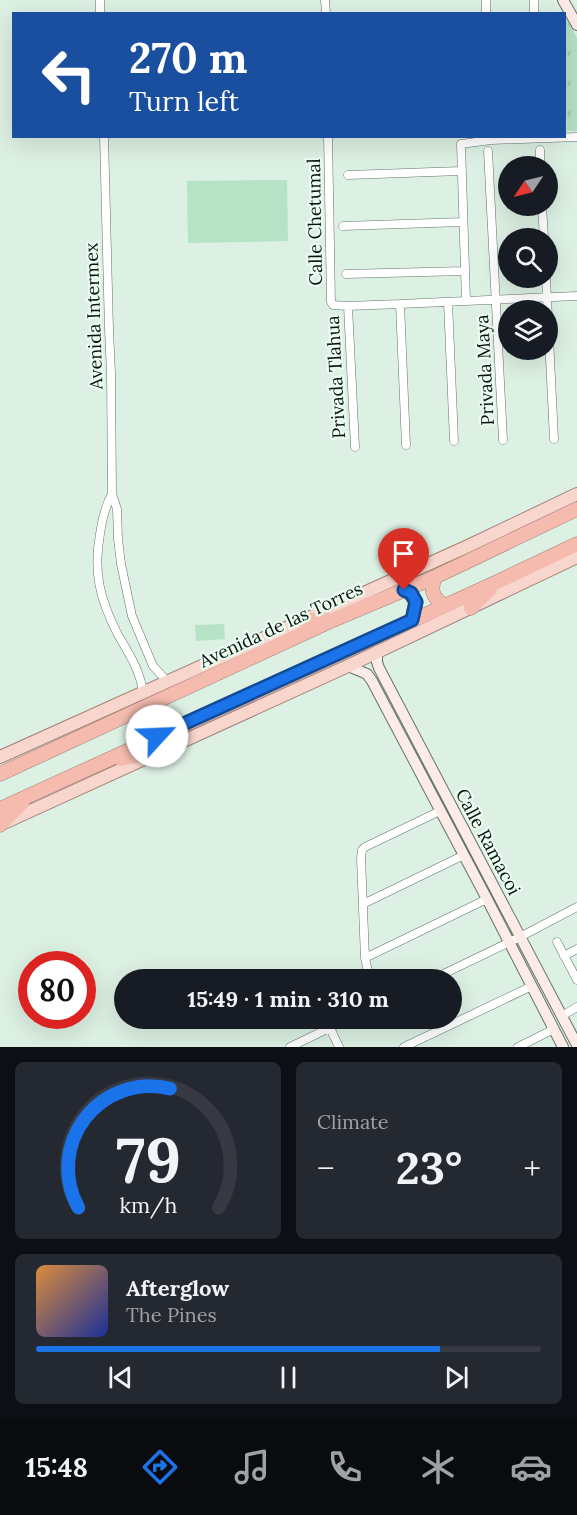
<!DOCTYPE html>
<meta charset="utf-8">
<style>
body{margin:0;font-family:Lora,serif;background:#242831;color:#f1f3f6;height:100vh;display:flex;flex-direction:column;font-size:22px;white-space:nowrap}
*{box-sizing:border-box;margin:0}
p{font-size:20px;color:#9ea1a6}
.icon{flex:none;width:33px;height:33px;fill:none;stroke:currentColor;stroke-width:2;stroke-linecap:round;stroke-linejoin:round}
.map{position:relative;height:1047px;overflow:hidden}
.panel{display:flex;flex-direction:column;gap:15px;padding:15px;background:#0d0f14;flex:1}
.panel>*{flex:none}
.guide{position:absolute;left:12px;top:12px;width:554px;height:126px;border-radius:0px;box-shadow:0 6px 24px #0002;background:#1a4fa0;color:#fff;overflow:hidden}
.needle{width:39px;rotate:235deg}
.tools{position:absolute;left:498px;top:156px;display:grid;gap:12px}
.tools a{display:grid;place-items:center;width:60px;height:60px;border-radius:50%;background:#171b24;box-shadow:0 6px 24px #0002;font-size:30px}
.speed{position:absolute;left:18px;top:951px;display:flex;gap:12px;font-size:30px;font-weight:700;text-align:center}
.speed>*{display:grid;place-content:center;width:78px;height:78px;border-radius:50%;background:#171b24;box-shadow:0 6px 24px #0002;line-height:1}
.speed .limit{border:9px solid #d22;background:#fff;color:#111}
.pin{position:absolute;display:grid;place-items:center;width:51px;height:51px;color:#fff;margin:-62px -26px;border-radius:50% 50% 50% 0;rotate:-45deg;box-shadow:0 0 6px #0007}
.pin .icon{rotate:45deg}
.me{position:absolute;width:66px;margin:-33px;rotate:65deg;stroke-linejoin:round;filter:drop-shadow(0 0 4px #0008)}
.turn{display:flex;align-items:center;gap:21px;height:126px;padding:0 18px;font-size:27px}
.turn .icon{width:78px;height:78px;stroke-width:2.5}
.turn b{display:block;font-size:42px;line-height:51px}
.big{font-size:45px;font-weight:700;line-height:1.1}
.panel .tile{flex:1;display:flex;flex-direction:column;justify-content:center;gap:9px;min-width:0;padding:0 21px;border-radius:9px;background:#242831}
.panel .dial{align-items:center;gap:0}
.dial svg{height:156px;overflow:visible;fill:none;stroke:#363941;stroke-width:7;stroke-linecap:round;text-anchor:middle}
.dial text{fill:#f1f3f6;stroke:none}
.song{display:flex;align-items:center;gap:18px}
.cover{width:72px;height:72px;border-radius:9px;background:linear-gradient(135deg,hsl(30 70% 55%),hsl(230 70% 35%))}
.played{height:6px;border-radius:3px;background:linear-gradient(90deg,#1a73e8 80%,#363941 80%)}
.keys{display:flex;justify-content:space-around;direction:ltr}
.heat{display:flex;justify-content:space-between;align-items:center;font-size:33px;direction:ltr}
.panel .tiles{flex:1;display:grid;gap:15px;grid-template-columns:1fr 1fr}
.tile:last-child{grid-column:span 2}
.trip{position:absolute;left:114px;top:969px;width:348px;height:60px;border-radius:30px;background:#171b24;box-shadow:0 6px 24px #0002;font-weight:700;line-height:60px;text-align:center}
.tab-bar{display:flex;height:96px;justify-content:space-around;align-items:center;background:#090b0e;color:#9ea1a6}
.tab-bar .icon{width:42px;height:42px}
.tab-bar .on{color:#1a73e8}
.tab-bar b{font-size:27px;color:#f1f3f6}
.map>svg:first-child{display:block}
</style>
<div class="map">
<svg width="577" height="1047" viewBox="0 0 577 1047">
<defs>
<pattern id="park-tufts" width="24" height="20" patternUnits="userSpaceOnUse" patternTransform="scale(1.5)"><rect width="24" height="20" fill="#b6e2c6"/><path d="M3 7l-1-3M5 7V3M7 7l1-3M15 17l-1-3M17 17v-4M19 17l1-3" fill="none" stroke="#9bc1a9"/></pattern>
</defs>
<rect width="100%" height="100%" fill="#dcf0e3"/>
<path fill="url(#park-tufts)" d="M564 15 577 38V131H567L564 66Z"/>
<path fill="#b6e2c6" d="M287 180 288 241 188 243 187 181Z
M224 624 225 639 196 641 195 625Z"/>
<g fill="none" stroke-linecap="round" stroke-linejoin="round">
<defs>
<path id="street" d="M100 0V14
M325 0 326 14
M486 0V14
M534 0V14
M104 136 109 330 111 373 112 494 117 509 118 539 121 564 132 616 153 666 167 681
M328 136 331 302 333 305 348 306 400 304 577 296
M540 150V166
M488 151 503 440
M348 175 461 171
M542 206 544 238
M343 226 463 222
M346 274 465 271
M546 278 554 439
M466 301 461 144 491 140 577 137
M448 302 454 441
M400 304 406 445
M348 306 355 447
M112 494C105 507 102 519 100 534 93 572 100 599 117 633 128 652 140 670 143 692
M363 904 464 855
M557 942 577 980
M564 956 577 949
M365 958 487 899
M370 980 365 958 361 858 362 850 365 847 440 811
M431 980 520 937 577 907
M562 1016 577 1007
M330 1028 339 1047
M290 1047 350 1018
M404 1047 532 986
M518 1047 554 1029"/>
<path id="secondary" d="M563 0 577 25
M377 651V662L379 668 577 1045
M348 666 367 674 372 681 487 899 563 1047"/>
<path id="primary" d="M0 757 466 547 577 494
M4 823 348 666 577 557"/>
<path id="highway" d="M435 577C430 591 432 596 444 606
M404 590 410 593 416 602 412 620
M471 608 490 589
M303 620H328
M121 759 161 750
M0 774 333 620 435 577 577 509
M0 809 497 582 577 544
M0 825 22 803"/>
</defs>
<use href="#street" stroke="#63746a" stroke-width="9"/>
<use href="#secondary" stroke="#63746a" stroke-width="12"/>
<use href="#primary" stroke="#a28076" stroke-width="14"/>
<use href="#highway" stroke="#a28076" stroke-width="15"/>
<use href="#street" stroke="#fff" stroke-width="8"/>
<use href="#secondary" stroke="#fcebe7" stroke-width="10"/>
<use href="#primary" stroke="#f8d6ce" stroke-width="12"/>
<use href="#highway" stroke="#f4bbae" stroke-width="14"/>
</g>
<g fill="none" stroke-linecap="round" stroke-linejoin="round">
<defs>
<path id="route" d="M157 736 412 620 416 602 411 593 404 590"/>
</defs>
<use href="#route" stroke="#114b97" stroke-width="15"/>
<use href="#route" stroke="#1a73e8" stroke-width="10"/>
</g>
<g text-anchor="middle" stroke-width="4.5" stroke-linejoin="round" paint-order="stroke">
<g font-size="18" fill="#0b120e" stroke="#eafdf0">
<text transform="translate(315 222) rotate(-91)" y="6">Calle Chetumal</text>
<text transform="translate(94 316) rotate(-92)" y="6">Avenida Intermex</text>
<text transform="translate(485 370) rotate(-93)" y="6">Privada Maya</text>
<text transform="translate(336 377) rotate(-93)" y="6">Privada Tlahua</text>
<text transform="translate(281 625) rotate(-25)" y="6">Avenida de las Torres</text>
<text transform="translate(488 842) rotate(62)" y="6">Calle Ramacoi</text>
</g>
</g>
</svg>
<div class="tools">
<a><svg class="needle" viewBox="-14 -14 28 28"><path d="M0-13l5 13h-10z" fill="#e53935"/><path d="M0 13l5-13h-10z" fill="#9ea1a6"/></svg></a>
<a><svg class="icon" aria-label="search" viewBox="0 0 24 24"><circle cx="10" cy="10" r="6"/><path d="M15 15l6 6"/></svg></a>
<a><svg class="icon" aria-label="layers" viewBox="0 0 24 24"><path d="M12 4l9 5-9 5-9-5zM3 14l9 5 9-5"/></svg></a>
</div>
<div class="speed"><div class="limit">80</div></div>
<div class="pin" style="left:404px;top:590px;background:#d93025"><svg class="icon" aria-label="arrive" viewBox="0 0 24 24"><path d="M6 21V4h12l-3 4 3 4H6"/></svg></div>
<svg class="me" style="left:157px;top:736px" viewBox="-20 -20 40 40"><circle r="19" fill="#fff"/><path d="M0-13L10 11 0 6-10 11z" fill="#1a73e8"/></svg>
<div class="trip">15:49 · 1 min · 310 m</div>
<div class="guide">
<div class="turn"><svg class="icon" aria-label="left" viewBox="0 0 24 24"><path d="M17 20v-9H6M10 6l-5 5 5 5"/></svg><div><b>270 m</b>Turn left</div></div>
</div>
</div>
<section class="panel">
<div class="tiles">
<div class="tile dial"><svg viewBox="0 0 100 80">
<path d="M14 69A42 42 0 1 1 86 69"/>
<path d="M14 69A42 42 0 0 1 61 8" stroke="#1a73e8"/>
<text x="50" y="56" font-size="32" font-weight="700">79</text>
<text x="50" y="72" font-size="11">km/h</text>
</svg></div>
<div class="tile"><p>Climate</p>
<div class="heat"><a>−</a><b class="big">23°</b><a>+</a></div>
</div>
<div class="tile">
<div class="song"><i class="cover"></i><div><b>Afterglow</b><p>The Pines</p></div></div>
<div class="played"></div>
<div class="keys"><svg class="icon" aria-label="previous" viewBox="0 0 24 24"><path d="M18 5L8 12l10 7zM5 5v14"/></svg><svg class="icon" aria-label="pause" viewBox="0 0 24 24"><path d="M8 5v14M16 5v14"/></svg><svg class="icon" aria-label="next" viewBox="0 0 24 24"><path d="M6 5l10 7-10 7zM19 5v14"/></svg></div>
</div>
</div>
</section>
<nav class="tab-bar">
<b>15:48</b>
<svg class="icon on" aria-label="directions" viewBox="0 0 24 24"><path d="M12 3l9 9-9 9-9-9zM9 14v-3h6M13 9l2 2-2 2"/></svg>
<svg class="icon" aria-label="music" viewBox="0 0 24 24"><path d="M9 18V5l10-2v13"/><circle cx="6" cy="18" r="3"/><circle cx="16" cy="16" r="3"/></svg>
<svg class="icon" aria-label="phone" viewBox="0 0 24 24"><path d="M5 4h4l2 5-3 2q2 4 5 5l2-3 5 2v4C11 20 4 13 5 4z"/></svg>
<svg class="icon" aria-label="climate" viewBox="0 0 24 24"><path d="M12 3v18M4 7l16 10M4 17L20 7"/></svg>
<svg class="icon" aria-label="car" viewBox="0 0 24 24"><path d="M5 17H2v-5l4-1 3-4h7l3 4 3 1v5h-3M9 17h6M6 11h13"/><circle cx="7" cy="17" r="2"/><circle cx="17" cy="17" r="2"/></svg>
</nav>
